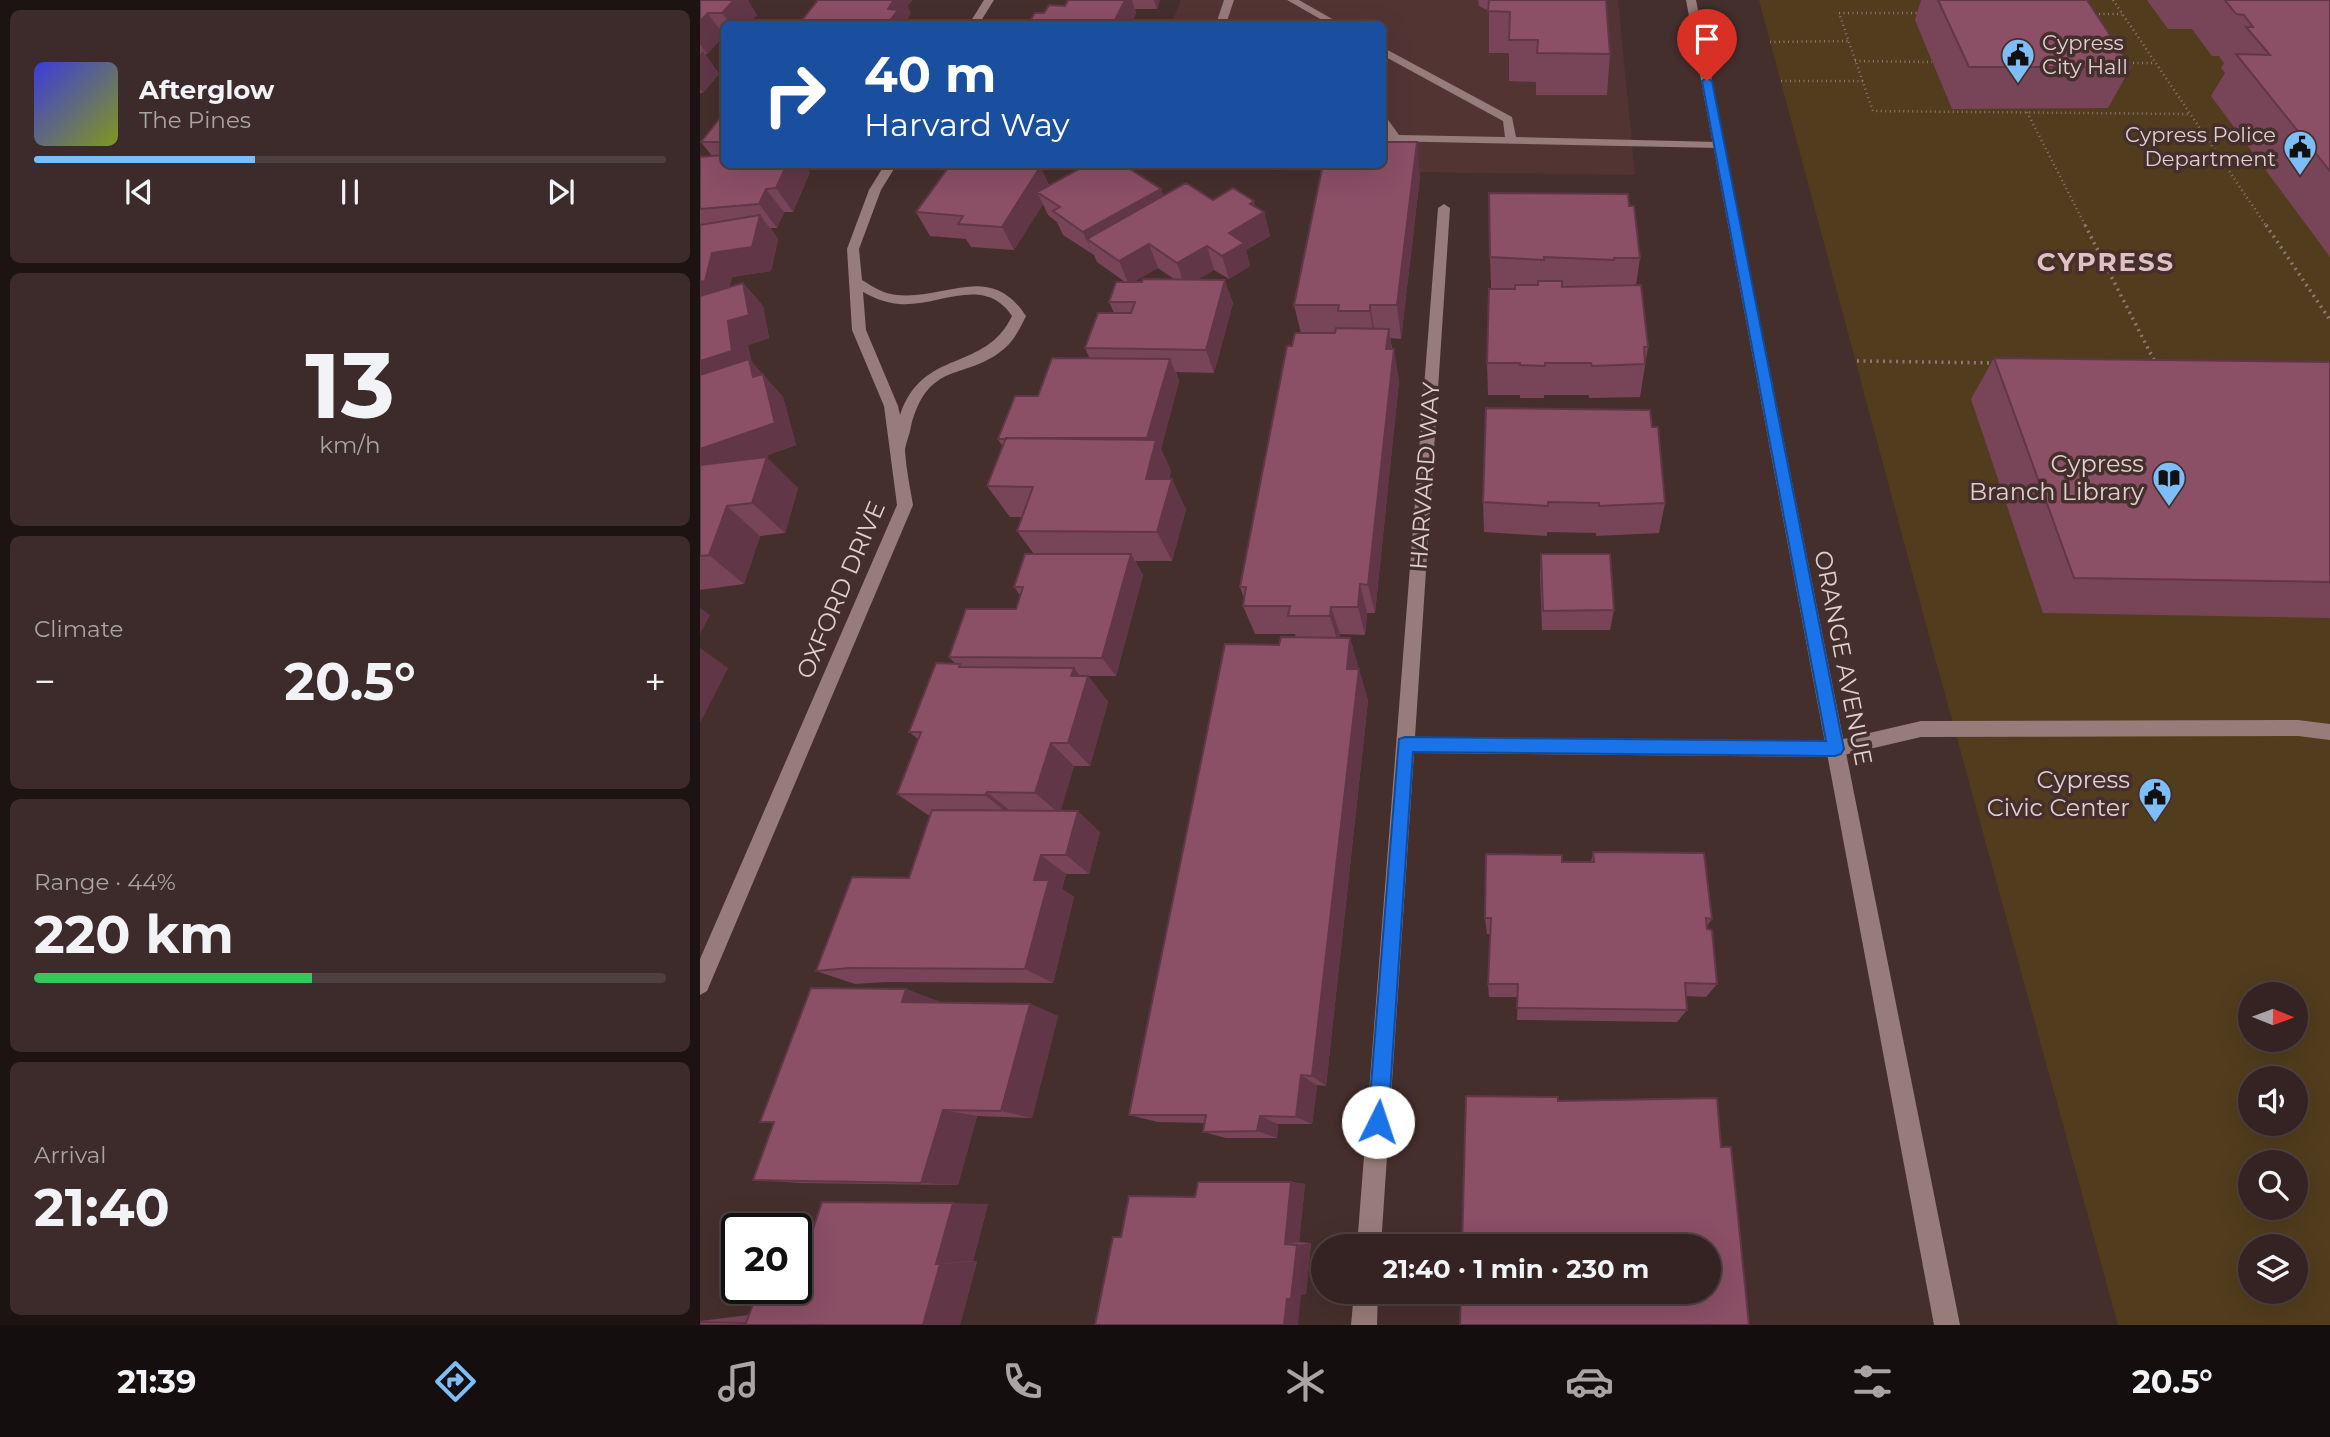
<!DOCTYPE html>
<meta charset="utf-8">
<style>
body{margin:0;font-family:Montserrat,sans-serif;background:#3c2b2a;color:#f1f3f6;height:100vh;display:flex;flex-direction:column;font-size:26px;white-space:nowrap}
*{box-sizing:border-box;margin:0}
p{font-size:23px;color:#a9a4a5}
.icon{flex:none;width:38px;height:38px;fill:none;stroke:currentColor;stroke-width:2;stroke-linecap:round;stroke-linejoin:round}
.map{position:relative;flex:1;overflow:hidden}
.side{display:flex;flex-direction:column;gap:10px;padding:10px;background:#1d1313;width:700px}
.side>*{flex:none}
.banner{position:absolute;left:21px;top:21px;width:665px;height:147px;border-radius:10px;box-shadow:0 7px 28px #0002,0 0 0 2px #4e4040;background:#1a4fa0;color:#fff;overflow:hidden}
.needle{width:46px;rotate:91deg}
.tools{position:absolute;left:1538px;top:982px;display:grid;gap:14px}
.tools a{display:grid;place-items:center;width:70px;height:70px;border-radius:50%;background:#342322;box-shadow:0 7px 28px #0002,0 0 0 2px #4e4040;font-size:35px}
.speed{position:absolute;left:21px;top:1213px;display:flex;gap:14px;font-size:35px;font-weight:700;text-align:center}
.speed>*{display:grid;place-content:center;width:91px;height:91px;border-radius:50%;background:#342322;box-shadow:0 7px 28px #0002,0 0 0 2px #4e4040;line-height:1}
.speed .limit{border:4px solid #111;border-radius:10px;background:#fff;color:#111}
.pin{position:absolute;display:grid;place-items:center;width:60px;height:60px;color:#fff;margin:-72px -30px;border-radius:50% 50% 50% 0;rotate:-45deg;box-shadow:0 0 7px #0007}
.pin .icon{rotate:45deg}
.me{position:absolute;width:77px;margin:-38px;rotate:4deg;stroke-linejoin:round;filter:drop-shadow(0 0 5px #0008)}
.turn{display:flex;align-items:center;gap:24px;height:147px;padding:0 28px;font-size:32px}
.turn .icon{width:91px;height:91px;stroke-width:2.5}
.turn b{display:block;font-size:49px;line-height:60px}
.big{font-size:52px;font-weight:700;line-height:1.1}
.side .tile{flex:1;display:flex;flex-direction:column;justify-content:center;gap:10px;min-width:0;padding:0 24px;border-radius:10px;background:#3c2b2a}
.side .dial{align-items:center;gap:0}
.dial b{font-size:91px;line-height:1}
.song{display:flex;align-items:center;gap:21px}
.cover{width:84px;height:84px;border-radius:10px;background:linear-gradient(135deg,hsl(240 70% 55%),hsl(70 70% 35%))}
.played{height:7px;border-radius:4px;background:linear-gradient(90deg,#7dbef9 35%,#4e4040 35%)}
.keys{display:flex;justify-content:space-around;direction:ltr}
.heat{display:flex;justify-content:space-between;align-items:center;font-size:38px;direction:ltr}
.charge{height:10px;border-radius:5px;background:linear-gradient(90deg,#34c759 44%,#4e4040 0)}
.trip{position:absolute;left:611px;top:1234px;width:410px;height:70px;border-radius:35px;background:#342322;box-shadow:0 7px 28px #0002,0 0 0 2px #4e4040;font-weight:700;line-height:70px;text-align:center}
.dock{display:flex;height:112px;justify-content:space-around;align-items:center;background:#150e0e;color:#a9a4a5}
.dock .icon{width:49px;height:49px}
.dock .active{color:#7dbef9}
.dock b{font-size:32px;color:#f1f3f6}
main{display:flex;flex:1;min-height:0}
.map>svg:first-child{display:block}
</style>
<main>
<section class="side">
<div class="tile">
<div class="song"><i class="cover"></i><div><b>Afterglow</b><p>The Pines</p></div></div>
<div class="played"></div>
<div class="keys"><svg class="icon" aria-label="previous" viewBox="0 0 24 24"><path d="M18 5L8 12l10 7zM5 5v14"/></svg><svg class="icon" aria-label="pause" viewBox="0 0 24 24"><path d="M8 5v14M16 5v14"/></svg><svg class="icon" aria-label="next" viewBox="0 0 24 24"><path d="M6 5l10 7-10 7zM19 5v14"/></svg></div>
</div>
<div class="tile dial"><b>13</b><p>km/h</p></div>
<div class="tile"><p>Climate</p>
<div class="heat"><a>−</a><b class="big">20.5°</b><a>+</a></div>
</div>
<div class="tile"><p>Range · 44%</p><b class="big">220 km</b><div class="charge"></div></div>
<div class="tile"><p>Arrival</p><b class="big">21:40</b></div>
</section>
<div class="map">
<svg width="1630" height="1325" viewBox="0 0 1630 1325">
<rect width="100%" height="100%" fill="#452f2d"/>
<path fill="#523433" d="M481 0H918L935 175 415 168 416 164H682V24H471Z"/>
<path fill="#513d1d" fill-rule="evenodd" d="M1059 0H1630V1325H1418L1234 654ZM1550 994H1596V1040H1550ZM1550 1078H1596V1124H1550ZM1550 1162H1596V1208H1550ZM1550 1246H1596V1292H1550Z"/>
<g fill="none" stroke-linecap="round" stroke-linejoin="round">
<path stroke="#8b7977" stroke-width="2.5" stroke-dasharray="1 3.5" stroke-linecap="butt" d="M1413 0 1567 227
M1221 13H1139L1173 111 1490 114
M1390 14H1422
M1070 42 1149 41
M1155 61 1232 62
M1424 63H1455
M1081 81H1163
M1327 112 1386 227"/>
<path stroke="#8b7977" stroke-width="3.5" stroke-dasharray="2 4.5" stroke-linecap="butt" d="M1385 225 1456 364
M1566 225 1630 320
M1157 361 1297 363"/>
<path fill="#967c7a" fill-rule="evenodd" d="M524 0H534L526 24H516Z
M587 0H599L641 24H629Z
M682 47 812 117 816 137 1019 142 1025 145 1019 148 682 141V135H687L682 128V116L686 117 699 135 805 137 803 121 682 55Z
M744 204 750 208 715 737 1135 741 1221 721 1598 720 1630 724V740L1598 736 1221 737 1135 757 714 753 681 1246H657L738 208Z
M654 1292H678L677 1325H651Z"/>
<path fill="#967c7a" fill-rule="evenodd" d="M284 0H294L279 24H269Z
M185 164H197L181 190 159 249 162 280C173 287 184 294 197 295 247 300 290 261 326 316 320 328 315 339 305 348 266 382 229 358 211 426 210 434 205 445 205 451 206 469 210 487 213 505L7 991 0 995V959L197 505 184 406 152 330 147 249 169 190ZM163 292C174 298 186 303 199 304 240 307 284 274 312 316 285 373 223 347 200 415L198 406 166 330Z"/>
<path fill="#967c7a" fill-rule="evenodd" d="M986 0H996L1260 1325H1234Z"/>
</g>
<path fill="#784458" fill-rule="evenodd" d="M0 0 57 15 48 24H24V36L7 54H5L19 74 3 93H0Z
M368 0H460L457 9H435L436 14 344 13 365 6Z
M778 0H906L910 54 907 95H836V82L809 81V53H789V11L779 6Z
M1221 0H1387L1431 67 1408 108 1252 109 1215 20Z
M1447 0H1630V257L1511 96 1525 73 1521 68 1524 63 1519 56H1512L1492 29H1468Z
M24 113V164H105L110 172 93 212H84L77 228H70L78 239 71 271 32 277 29 287 43 283 63 306 69 338 48 345 51 361 83 397 96 445 60 458 98 488 85 533 60 536 44 584 0 590V157L12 156 1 142Z
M251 164H369L368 166H330L340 167 349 185 513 200 556 207 564 212 570 236 546 250 550 266 529 279 514 270 498 279 533 303 514 373 476 372 479 381 461 449 471 471 469 479 486 509 472 561H435L443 575 416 676H380H388L408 702 390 766H374L360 811 400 832 389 874H366L362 889 374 897 353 983 186 982 155 984 116 971 209 878 230 815H228L197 794 218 739 209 732 256 664 249 657 316 609 320 595 314 587 334 554 317 531 322 517H310L287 486 303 447 298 439 338 396 390 359 385 348 414 313 409 302 425 282 397 262 394 255 363 235 357 222 348 215 343 204 314 250 271 247 266 239 230 236 216 212ZM458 268 474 279 433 282Z
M720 176 701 339 690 338 699 381 675 613H667L665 635 640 634 639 638H650L668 701 626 1086 617 1085 612 1124H578L577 1138H526L503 1132 505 1123 458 1122 429 1115 579 645 596 637 595 634H555L543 606 544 598 540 587 592 346 601 333 594 305Z
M929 206 940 258 936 285 948 347 940 397 889 398V395H844V398H820V395H788L787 363 791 289 790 257Z
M1294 358 1630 362V618L1343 613 1271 399Z
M952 427 965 503 959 533 896 536V533L847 532V536L784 532 783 502Z
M841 554 914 610 910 630H842L840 574Z
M893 852 1012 919 1007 926 1017 984 1006 997 986 996 987 1010 977 1022 817 1020 818 997H789L788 984 790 934H787L785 918 862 862H891Z
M206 989 240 1003 330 1004 358 1016 332 1118 277 1116 258 1185 100 1183 53 1180 74 1123 60 1122Z
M591 1182 605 1184 599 1242 611 1243 606 1294 601 1295 413 1237 421 1236 495 1197Z
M288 1204 273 1261H277L260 1325H0V1321L49 1315 96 1288V1271Z"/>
<path fill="#613747" d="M34 0H48L57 15 48 24H30L22 13Z
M194 0H213L208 6 211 13 205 24H187L188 9Z
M425 0H432L436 14 431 24H413Z
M454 0H460L457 9Z
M8 13 24 36 7 54 0 44V21Z
M3 51 19 74 3 93 0 89V54Z
M717 142 720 176 701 339 697 305Z
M87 164H105L110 172 93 212 76 188Z
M340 167 351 190 337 192 343 204 314 250 302 227Z
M66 189 84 212 77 228 59 204Z
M461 189 469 212 387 239 393 255 383 232Z
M554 201 558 215 564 212 570 236 546 250 550 266 529 279 522 256 529 233 550 204Z
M60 215 78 239 71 271 32 277 25 305 0 309V282L12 253Z
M449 244 458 268 429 285 419 261Z
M507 246 514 270 485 287 477 263Z
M525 280 533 303 514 373 506 350Z
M43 283 63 306 69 338 48 345 51 361 83 397 96 445 12 475 0 476V361L28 321Z
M670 305 676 338 675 344 670 311Z
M689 329 693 359 694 349 699 381 675 613 668 585 686 349Z
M470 359 479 381 461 449 471 471 461 509 446 479 453 450 447 438Z
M67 457 98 488 85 533 52 503Z
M472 479 486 509 472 561 457 532Z
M27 506 60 536 44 584 9 555Z
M431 554 443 575 416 676 402 658Z
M660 584 667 613 665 635 658 607Z
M631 607 640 634 638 643 630 616Z
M0 608 10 615 0 634Z
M650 638 668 701 626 1086 612 1076Z
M0 648 28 668 0 723Z
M374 668 386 683 388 676 408 702 390 766 368 743 371 676Z
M351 743 374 766 360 814 335 793Z
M287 792 313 813 312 817 285 795Z
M378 811 400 832 389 874 366 855Z
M341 855 366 874 362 889 374 897 353 983 325 969 334 880Z
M206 989 241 1002 237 1014 202 1002Z
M330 1004 358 1016 332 1118 301 1111Z
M601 1075 617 1085 612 1124 596 1117Z
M243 1110 277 1116 258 1185 221 1183Z
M560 1116 578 1124 577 1138 557 1131Z
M591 1182 605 1184 599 1242 585 1244Z
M253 1203 288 1204 273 1261 236 1264Z
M611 1243 606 1294 601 1295 598 1325H584L587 1299 597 1245Z
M277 1261 260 1325H223L240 1264Z"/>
<path fill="#8b4f66" stroke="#613747" stroke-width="2" d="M0 0H34L22 13H8L0 21Z
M118 0H194L188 9 198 10 187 24H99Z
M368 0H425L413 24H328L335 13H344L349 5 365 6Z
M789 0H906L910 54 837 53 838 40H809L810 12 788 11Z
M1238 0H1387L1431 67H1269Z
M1525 0H1630V171L1536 54 1570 55 1546 27H1553L1544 15 1536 14Z
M24 113V142H1Z
M682 142H717L697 305H670V311H638L639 305H594L623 164H682Z
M24 155V164H87L76 188 66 189 59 204 0 209V157Z
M251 164H305L340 167 302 227 258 224 263 216 216 212Z
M388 164H422L461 189 383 232 353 211 360 207 337 192Z
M486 183 513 200 533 188 554 201 550 204 564 212 529 233 544 243 522 256 507 246 477 263 449 244 419 261 387 239Z
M789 193 928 194 929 206H934L940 258H914V260L844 257V260L790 257Z
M60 215 52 247 12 253 5 281 0 282V225Z
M443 279 525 280 506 350 385 348 398 313H431L435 302H409L416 282H442Z
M838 281H862V287L941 285 948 347H944L945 364 892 366 891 363H845V366L820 365V363H787L789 289H815V285H838Z
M43 283 49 315 28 321 32 351 0 361V296Z
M636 328 689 329 686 349H694L668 585 660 584 658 607H631L630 616H588L590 606H543L546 587H540L587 346H592L595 333H635Z
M352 358 470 359 447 438H306V439H298L315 396H338Z
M1294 358 1630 362V582L1374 578Z
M49 359 53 377 63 374 75 423 0 449V375Z
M786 408 950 410 952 427H958L965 503 899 506V503L848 502V506L783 502Z
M306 438 456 440 446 479H472L457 532 317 531 333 487 287 486Z
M67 457 52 503 27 506 9 555 0 556V465Z
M325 554H431L402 658 249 657 266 609H316L323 587H314Z
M841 554H910L914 610 843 611Z
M581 637 650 638 647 669H659L612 1076 601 1075 596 1117 560 1116 557 1131 503 1132 506 1115H429L525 644 579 645Z
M236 663 260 664 259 667 374 668 371 676H388L368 743H351L335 793 287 792 285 795 197 794 221 732H209Z
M232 810 378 811 366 855H341L334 880H349L325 969 149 968 116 971 152 877 209 878Z
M893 852 1004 853 1012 919 1006 918 1007 929 1012 930 1017 984 985 983 987 1010 817 1008 818 984H788L791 918H785L786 854 862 855V862H894Z
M111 988 206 989 202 1002 330 1004 301 1111 243 1110 221 1183 53 1180 74 1122H60Z
M766 1096 858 1097V1101L1017 1098 1021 1147H1031L1049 1325H760L761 1292H1008V1246H762Z
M498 1182H591L585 1244 597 1245 591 1299H587L584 1325H395L413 1237H421L429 1196 495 1197Z
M122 1202 253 1203 236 1264H240L223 1325H0V1322L46 1323 59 1288H96V1273H99Z"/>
<path fill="#1a73e8" stroke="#114b97" stroke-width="2" d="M1007 78 1012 81 1144 749 1141 754 1135 756 713 752 688 1122 685 1129 678 1132 671 1129 668 1122 699 739 705 737 1126 741 1002 81Z"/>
<defs>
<symbol id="civic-pin" viewBox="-11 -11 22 30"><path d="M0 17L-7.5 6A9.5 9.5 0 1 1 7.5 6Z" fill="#7dbef9" stroke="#452f2d"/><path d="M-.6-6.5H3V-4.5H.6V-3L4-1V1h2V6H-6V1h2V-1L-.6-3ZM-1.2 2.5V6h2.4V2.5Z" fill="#111"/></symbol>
<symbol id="library-pin" viewBox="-11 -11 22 30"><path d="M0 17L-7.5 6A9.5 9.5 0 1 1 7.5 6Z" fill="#7dbef9" stroke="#452f2d"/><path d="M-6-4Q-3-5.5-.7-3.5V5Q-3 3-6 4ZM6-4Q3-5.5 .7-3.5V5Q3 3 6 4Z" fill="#111"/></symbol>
</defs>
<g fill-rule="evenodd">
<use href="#civic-pin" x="1299" y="36" width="38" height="52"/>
<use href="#civic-pin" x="1581" y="128" width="38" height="52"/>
<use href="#library-pin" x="1450" y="459" width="38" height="52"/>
<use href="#civic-pin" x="1436" y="775" width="38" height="52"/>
</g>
<g text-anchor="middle" stroke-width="7" stroke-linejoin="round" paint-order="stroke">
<g font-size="21" fill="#ded0ce" stroke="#452f2d" text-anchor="start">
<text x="1342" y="50">Cypress<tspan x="1342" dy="24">City Hall</tspan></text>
<text x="1576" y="142" text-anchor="end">Cypress Police<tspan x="1576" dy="24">Department</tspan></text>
</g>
<g font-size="24" fill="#ded0ce" stroke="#452f2d" text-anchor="end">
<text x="1444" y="472">Cypress<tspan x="1444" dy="28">Branch Library</tspan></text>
<text x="1430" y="788">Cypress<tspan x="1430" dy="28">Civic Center</tspan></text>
</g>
<g font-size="24" fill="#ded0ce" stroke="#452f2d">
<text transform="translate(725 476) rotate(-86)" y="8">HARVARD WAY</text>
<text transform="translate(141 590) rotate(-67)" y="8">OXFORD DRIVE</text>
<text transform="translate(1143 658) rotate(79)" y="8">ORANGE AVENUE</text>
</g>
<g font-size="26" font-weight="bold" letter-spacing="2" fill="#dfc2c0" stroke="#452f2d">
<text x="1406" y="271">CYPRESS</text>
</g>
</g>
</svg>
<div class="tools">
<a><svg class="needle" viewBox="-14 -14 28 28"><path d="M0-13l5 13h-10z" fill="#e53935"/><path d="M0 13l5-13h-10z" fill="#a9a4a5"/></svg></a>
<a><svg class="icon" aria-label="sound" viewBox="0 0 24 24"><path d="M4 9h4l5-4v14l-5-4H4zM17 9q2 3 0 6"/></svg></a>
<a><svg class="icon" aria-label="search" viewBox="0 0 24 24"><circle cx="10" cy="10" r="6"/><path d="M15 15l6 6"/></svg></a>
<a><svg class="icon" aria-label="layers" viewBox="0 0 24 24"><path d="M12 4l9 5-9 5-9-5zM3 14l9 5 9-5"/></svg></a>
</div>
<div class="speed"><div class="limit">20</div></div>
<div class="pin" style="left:1007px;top:81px;background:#d93025"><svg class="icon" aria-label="arrive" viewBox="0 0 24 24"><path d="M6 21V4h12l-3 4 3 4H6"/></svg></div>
<svg class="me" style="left:678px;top:1122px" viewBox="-20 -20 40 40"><circle r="19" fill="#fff"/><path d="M0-13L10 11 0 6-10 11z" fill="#1a73e8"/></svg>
<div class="trip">21:40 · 1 min · 230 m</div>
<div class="banner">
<div class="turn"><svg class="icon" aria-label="right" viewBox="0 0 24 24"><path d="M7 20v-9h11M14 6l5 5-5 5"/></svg><div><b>40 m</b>Harvard Way</div></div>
</div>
</div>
</main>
<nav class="dock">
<b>21:39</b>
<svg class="icon active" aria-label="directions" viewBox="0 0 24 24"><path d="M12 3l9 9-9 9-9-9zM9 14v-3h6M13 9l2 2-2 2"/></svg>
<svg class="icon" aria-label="music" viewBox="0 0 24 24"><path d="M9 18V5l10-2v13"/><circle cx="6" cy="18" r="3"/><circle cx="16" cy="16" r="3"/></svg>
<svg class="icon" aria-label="phone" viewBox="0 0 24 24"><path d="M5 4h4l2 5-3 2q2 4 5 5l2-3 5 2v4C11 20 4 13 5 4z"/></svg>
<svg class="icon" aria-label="climate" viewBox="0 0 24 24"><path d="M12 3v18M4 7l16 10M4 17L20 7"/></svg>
<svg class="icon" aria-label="car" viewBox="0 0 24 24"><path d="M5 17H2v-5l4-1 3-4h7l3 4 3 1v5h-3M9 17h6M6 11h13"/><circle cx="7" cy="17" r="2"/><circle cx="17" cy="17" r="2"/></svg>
<svg class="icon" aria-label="filters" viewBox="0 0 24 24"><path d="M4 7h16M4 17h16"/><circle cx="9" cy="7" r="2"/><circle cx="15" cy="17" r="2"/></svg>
<b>20.5°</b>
</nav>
